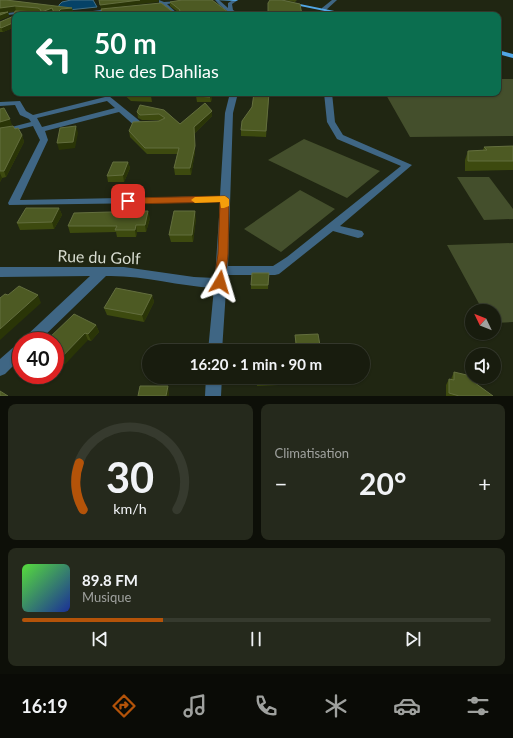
<!DOCTYPE html>
<html lang="fr">
<meta charset="utf-8">
<style>
body{margin:0;font-family:Lato,sans-serif;background:#25291c;color:#f1f3f6;height:100vh;display:flex;flex-direction:column;font-size:15px;white-space:nowrap}
*{box-sizing:border-box;margin:0}
p{font-size:13px;color:#9fa19e}
.icon{flex:none;width:22px;height:22px;fill:none;stroke:currentColor;stroke-width:2;stroke-linecap:round;stroke-linejoin:round}
.map{position:relative;height:396px;overflow:hidden}
.sheet{display:flex;flex-direction:column;gap:8px;padding:8px;background:#0d0f08;flex:1}
.sheet>*{flex:none}
.top-card{position:absolute;left:12px;top:12px;width:489px;height:84px;border-radius:8px;box-shadow:0 1px 3px #0004,0 0 0 1px #363a2e;background:#0b6e4f;color:#fff;overflow:hidden}
.needle{width:26px;rotate:313deg}
.buttons{position:absolute;left:465px;top:304px;display:grid;gap:8px}
.buttons a{display:grid;place-items:center;width:36px;height:36px;border-radius:50%;background:#181c0e;box-shadow:0 1px 3px #0004,0 0 0 1px #363a2e;font-size:20px}
.speed{position:absolute;left:12px;top:332px;display:flex;gap:8px;font-size:20px;font-weight:700;text-align:center}
.speed>*{display:grid;place-content:center;width:52px;height:52px;border-radius:50%;background:#181c0e;box-shadow:0 1px 3px #0004,0 0 0 1px #363a2e;line-height:1}
.speed .limit{border:6px solid #d22;background:#fff;color:#111}
.pin{position:absolute;display:grid;place-items:center;width:34px;height:34px;color:#fff;margin:-17px;border-radius:8px;box-shadow:0 2px 6px #0006}
.me{position:absolute;width:44px;margin:-22px;rotate:7deg;stroke-linejoin:round;filter:drop-shadow(0 0 3px #0008)}
.turn{display:flex;align-items:center;gap:14px;height:84px;padding:0 16px;font-size:18px}
.turn .icon{width:52px;height:52px;stroke-width:2.5}
.turn b{display:block;font-size:28px;line-height:34px}
.big{font-size:30px;font-weight:700;line-height:1.1}
.sheet .tile{flex:1;display:flex;flex-direction:column;justify-content:center;gap:6px;min-width:0;padding:0 14px;border-radius:8px;background:#25291c}
.sheet .dial{align-items:center;gap:0}
.dial svg{height:104px;overflow:visible;fill:none;stroke:#363a2e;stroke-width:7;stroke-linecap:round;text-anchor:middle}
.dial text{fill:#f1f3f6;stroke:none}
.song{display:flex;align-items:center;gap:12px}
.cover{width:48px;height:48px;border-radius:6px;background:linear-gradient(135deg,hsl(110 70% 55%),hsl(230 70% 35%))}
.played{height:4px;border-radius:2px;background:linear-gradient(90deg,#b45309 30%,#363a2e 30%)}
.keys{display:flex;justify-content:space-around;direction:ltr}
.heat{display:flex;justify-content:space-between;align-items:center;font-size:22px;direction:ltr}
.sheet .tiles{flex:1;display:grid;gap:8px;grid-template-columns:1fr 1fr}
.tile:last-child{grid-column:span 2}
.trip{position:absolute;left:142px;top:344px;width:228px;height:40px;border-radius:20px;background:#181c0e;box-shadow:0 1px 3px #0004,0 0 0 1px #363a2e;font-weight:700;line-height:40px;text-align:center}
.menu{display:flex;height:64px;justify-content:space-around;align-items:center;background:#0a0b06;color:#9fa19e}
.menu .icon{width:28px;height:28px}
.menu .selected{color:#b45309}
.menu b{font-size:18px;color:#f1f3f6}
.map>svg:first-child{display:block}
</style>
<div class="map">
<svg width="513" height="396" viewBox="0 0 513 396">
<rect width="100%" height="100%" fill="#202612"/>
<path fill="#444f2c" d="M498 79H513V136L410 137 385 93H498Z
M304 139 380 171 347 198 268 160Z
M457 177H489L513 209V219L484 220Z
M300 190 335 209 281 252 244 229Z
M513 243V322L494 323V311H483L447 245Z"/>
<path fill="#054267" stroke="#447086" d="M71 0H93L97 7 59 11V5L62 2Z"/>
<g fill="none" stroke-linecap="round" stroke-linejoin="round">
<path fill="#3f6684" fill-rule="evenodd" d="M159 0 164 2 198 0 167 4 179 15H174L162 5 150 6 148 5 159 3Z
M215 0H219L228 8V3L233 0H238L232 4 233 10 241 15C230 15 222 8 215 0Z
M332 0H337L326 10H322V8Z
M116 8 114 10 76 15H62Z
M16 12 39 14 41 15 16 14 0 16V14Z
M230 93H238L233 113 228 266H273L287 257 401 166 337 139 327 122 324 93H332L335 122 343 135 412 165 340 226 362 231 364 234 362 237 358 238 333 231 279 274 275 275H227L222 351H208L214 288C178 286 142 275 106 276L39 341H23L25 337 90 276 0 277V267H124L194 277 215 278 220 202 9 205 8 203 40 140 33 126 0 134V130L31 122 29 119 20 115 15 105 0 106V102L20 101 26 111 33 115 109 96 141 122H146L150 124 146 126 136 127 119 112 45 131 48 140 20 200 220 196 225 113ZM107 101 115 108 42 127 37 118Z
M21 343V358L5 374 0 376V359L16 345Z
M206 377H222L221 396H205Z"/>
<path fill="#52a7e6" fill-rule="evenodd" d="M215 0H238L236 1Z
M271 0H280L354 15H344Z
M498 50 513 54V58L498 54Z"/>
</g>
<path fill="#3d4a0f" d="M0 0H6L72 8 73 12H102L101 9 161 3 173 12H178L170 6V2L182 0H212L232 15H55L54 12 46 15H15V27L3 32H0V22L14 16 15 11 33 12 16 11 2 13 8 12 9 16 0 20Z
M284 0H297L295 2Z
M122 93H148L151 96 152 102 131 101Z
M213 93 211 102H197L196 96Z
M254 93H271V96H269L266 137 241 136V130L252 107Z
M0 109 12 125 5 127 15 129 22 135 24 142 6 177 2 178 0 182Z
M164 110 180 124 212 111V116L195 133V152L191 175H175L174 168 177 154H147L130 137 129 131 160 120H142L138 118 137 112Z
M513 146V170L465 171V160L468 151 483 150 484 147Z
M128 162 130 168 124 182H108L107 176Z
M59 208 62 215 54 229 20 230 17 223Z
M150 218 146 232H137L136 237H117L116 232 70 233 68 226Z
M196 218 193 242H171L169 235Z
M269 273 268 289H251V285Z
M152 295 154 302 144 322 107 315 104 308Z
M96 325 99 332 91 341 88 340 55 341Z
M295 335 321 351H296L295 341Z
M454 372 471 380 493 396H446V385L449 379H451Z
M44 375H55L51 379Z
M256 377H300V384L257 386Z"/>
<path fill="#2a3507" d="M140 0H159L158 2 101 9 100 5Z
M15 6 16 11 0 13V8Z
M52 8 54 12 46 15H34Z
M72 8 73 12 62 14 59 11 61 9Z
M8 12 9 16 0 20V15Z
M15 22V27L3 32 1 28Z
M211 93H213L211 102 210 97Z
M212 111V116L195 133V152L191 175 190 168 194 127Z
M10 119 12 125 0 129V122Z
M76 126 78 133 75 148 59 150 57 143Z
M22 135 24 142 6 177 4 171Z
M128 162 130 168 124 182 123 175Z
M0 173 2 178 0 182Z
M59 208 62 215 54 229 52 222Z
M148 211 150 218 146 232 145 225Z
M195 211 196 218 193 242 192 235Z
M136 225 137 232 136 237 135 230Z
M38 295 41 303 0 340V329Z
M152 295 154 302 144 322 142 315Z
M96 325 99 332 91 341 88 334Z
M85 333 88 340 55 375V364Z
M48 375H55L51 379Z
M168 386 169 393V396H166Z"/>
<path fill="#4d5a23" stroke="#636e3e" d="M0 0H6L72 8 61 9 59 11 61 12H102L101 9 161 3 173 12H179L180 10 170 2 182 0H212L232 15H55L52 8 34 15H15V22L1 28 0 27V22L14 16 15 11 40 12 41 10 38 8 15 6 0 8Z
M99 0H140L100 5Z
M270 0H282L300 4 302 15H268V3Z
M8 12 0 15V13Z
M127 93H148L151 96H130Z
M197 93H211L210 97 196 96Z
M254 93H269L266 131 241 130 242 121 252 107Z
M205 103 212 111 194 127 195 146 190 168H174L179 148H145L129 131 133 122 159 121 165 118 159 114 140 115 137 112 140 105 164 110 180 124Z
M4 108 10 119 0 122V109Z
M13 126 15 129 18 128 22 135 4 171H0V128Z
M76 126 73 142 57 143 60 128Z
M513 146V161H468V151L487 150 484 147Z
M113 162H128L123 175 107 176Z
M26 208H59L52 222 17 223Z
M148 211 145 225H136L135 230H115L117 226H68L74 213Z
M174 211H195L192 235H169Z
M252 273H269L268 285H251Z
M19 286 38 295 0 329V298L5 294 8 295Z
M116 288 152 295 142 315 104 308Z
M74 314 96 325 88 334 85 333 55 364V341H46Z
M318 334 321 351H297L295 335Z
M454 372 471 376V380L493 396H459L449 393V379L454 380Z
M257 377H300V378L257 380Z
M140 386H168L166 396H138Z
M0 391 8 396H0Z"/>
<path fill="#b45309" stroke="#753606" d="M225 196 229 199 228 254 225 282 224 286H216L214 282 218 254 220 202 128 204 124 201 128 198Z"/>
<path fill="#f59e0b" d="M225 196 229 199V206L224 208H221L220 202 195 203 191 200 195 197Z"/>
<g text-anchor="middle" stroke-width="4" stroke-linejoin="round" paint-order="stroke">
<g font-size="16" fill="#d8dcd0" stroke="#202612">
<text transform="translate(99 257) rotate(2)" y="6">Rue du Golf</text>
</g>
</g>
</svg>
<div class="buttons">
<a><svg class="needle" viewBox="-14 -14 28 28"><path d="M0-13l5 13h-10z" fill="#e53935"/><path d="M0 13l5-13h-10z" fill="#9fa19e"/></svg></a>
<a><svg class="icon" aria-label="sound" viewBox="0 0 24 24"><path d="M4 9h4l5-4v14l-5-4H4zM17 9q2 3 0 6"/></svg></a>
</div>
<div class="speed"><div class="limit">40</div></div>
<div class="pin" style="left:128px;top:201px;background:#d93025"><svg class="icon" aria-label="arrive" viewBox="0 0 24 24"><path d="M6 21V4h12l-3 4 3 4H6"/></svg></div>
<svg class="me" style="left:220px;top:282px" viewBox="-20 -20 40 40"><path d="M0-17L14 15 0 8-14 15z" fill="#b45309" stroke="#fff" stroke-width="4"/></svg>
<div class="trip">16:20 · 1 min · 90 m</div>
<div class="top-card">
<div class="turn"><svg class="icon" aria-label="left" viewBox="0 0 24 24"><path d="M17 20v-9H6M10 6l-5 5 5 5"/></svg><div><b>50 m</b>Rue des Dahlias</div></div>
</div>
</div>
<section class="sheet">
<div class="tiles">
<div class="tile dial"><svg viewBox="0 0 100 80">
<path d="M14 69A42 42 0 1 1 86 69"/>
<path d="M14 69A42 42 0 0 1 11 33" stroke="#b45309"/>
<text x="50" y="56" font-size="32" font-weight="700">30</text>
<text x="50" y="72" font-size="11">km/h</text>
</svg></div>
<div class="tile"><p>Climatisation</p>
<div class="heat"><a>−</a><b class="big">20°</b><a>+</a></div>
</div>
<div class="tile">
<div class="song"><i class="cover"></i><div><b>89.8 FM</b><p>Musique</p></div></div>
<div class="played"></div>
<div class="keys"><svg class="icon" aria-label="previous" viewBox="0 0 24 24"><path d="M18 5L8 12l10 7zM5 5v14"/></svg><svg class="icon" aria-label="pause" viewBox="0 0 24 24"><path d="M8 5v14M16 5v14"/></svg><svg class="icon" aria-label="next" viewBox="0 0 24 24"><path d="M6 5l10 7-10 7zM19 5v14"/></svg></div>
</div>
</div>
</section>
<nav class="menu">
<b>16:19</b>
<svg class="icon selected" aria-label="directions" viewBox="0 0 24 24"><path d="M12 3l9 9-9 9-9-9zM9 14v-3h6M13 9l2 2-2 2"/></svg>
<svg class="icon" aria-label="music" viewBox="0 0 24 24"><path d="M9 18V5l10-2v13"/><circle cx="6" cy="18" r="3"/><circle cx="16" cy="16" r="3"/></svg>
<svg class="icon" aria-label="phone" viewBox="0 0 24 24"><path d="M5 4h4l2 5-3 2q2 4 5 5l2-3 5 2v4C11 20 4 13 5 4z"/></svg>
<svg class="icon" aria-label="climate" viewBox="0 0 24 24"><path d="M12 3v18M4 7l16 10M4 17L20 7"/></svg>
<svg class="icon" aria-label="car" viewBox="0 0 24 24"><path d="M5 17H2v-5l4-1 3-4h7l3 4 3 1v5h-3M9 17h6M6 11h13"/><circle cx="7" cy="17" r="2"/><circle cx="17" cy="17" r="2"/></svg>
<svg class="icon" aria-label="filters" viewBox="0 0 24 24"><path d="M4 7h16M4 17h16"/><circle cx="9" cy="7" r="2"/><circle cx="15" cy="17" r="2"/></svg>
</nav>
